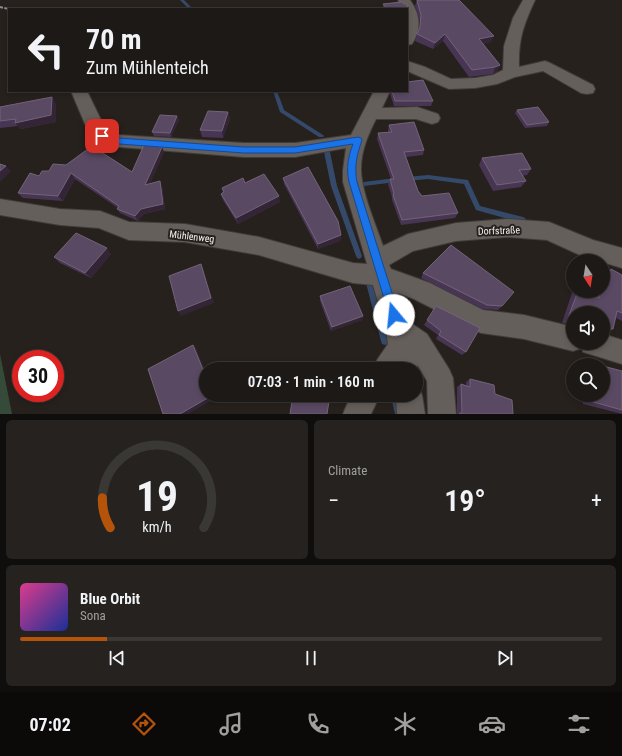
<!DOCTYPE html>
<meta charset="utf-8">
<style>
body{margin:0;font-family:"Roboto Condensed",sans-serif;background:#25221f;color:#f1f3f6;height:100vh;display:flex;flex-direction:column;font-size:15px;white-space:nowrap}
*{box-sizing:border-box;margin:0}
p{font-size:13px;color:#a0a0a1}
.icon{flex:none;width:22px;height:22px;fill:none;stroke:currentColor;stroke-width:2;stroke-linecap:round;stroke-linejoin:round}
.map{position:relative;height:414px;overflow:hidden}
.details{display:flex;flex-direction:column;gap:6px;padding:6px;background:#0f0e0c;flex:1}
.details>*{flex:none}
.guide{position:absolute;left:8px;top:8px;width:400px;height:84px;border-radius:0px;box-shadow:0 2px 6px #0003,0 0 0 1px #3a3835;background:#1c1916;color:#f1f3f6;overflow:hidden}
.needle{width:26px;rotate:168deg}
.controls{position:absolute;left:566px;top:254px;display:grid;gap:8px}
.controls a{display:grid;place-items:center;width:44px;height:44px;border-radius:50%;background:#1c1916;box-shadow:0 2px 6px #0003,0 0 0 1px #3a3835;font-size:20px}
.speed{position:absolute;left:12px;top:350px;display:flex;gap:8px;font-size:20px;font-weight:700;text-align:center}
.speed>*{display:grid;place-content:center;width:52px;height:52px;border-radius:50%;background:#1c1916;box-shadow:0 2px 6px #0003,0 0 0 1px #3a3835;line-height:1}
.speed .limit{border:6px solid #d22;background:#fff;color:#111}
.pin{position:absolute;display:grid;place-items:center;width:34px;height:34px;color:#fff;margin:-17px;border-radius:8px;box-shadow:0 2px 6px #0006}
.me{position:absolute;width:44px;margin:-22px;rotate:343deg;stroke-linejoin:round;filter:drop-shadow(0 0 3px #0008)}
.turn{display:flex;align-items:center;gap:14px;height:84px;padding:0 12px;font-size:18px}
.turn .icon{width:52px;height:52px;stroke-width:2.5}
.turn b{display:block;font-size:28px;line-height:34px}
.big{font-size:30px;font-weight:600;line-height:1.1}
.details .tile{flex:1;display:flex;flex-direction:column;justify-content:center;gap:6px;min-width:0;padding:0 14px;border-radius:6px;background:#25221f}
.details .dial{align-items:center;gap:0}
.dial svg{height:104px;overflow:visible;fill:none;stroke:#3a3835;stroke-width:7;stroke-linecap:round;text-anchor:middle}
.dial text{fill:#f1f3f6;stroke:none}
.song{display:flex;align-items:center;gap:12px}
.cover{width:48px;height:48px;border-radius:6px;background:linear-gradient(135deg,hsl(330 70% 55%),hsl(230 70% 35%))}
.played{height:4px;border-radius:2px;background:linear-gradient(90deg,#b45309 15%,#3a3835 15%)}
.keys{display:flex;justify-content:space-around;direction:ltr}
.heat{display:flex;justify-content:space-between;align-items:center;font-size:22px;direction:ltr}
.details .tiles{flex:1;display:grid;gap:6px;grid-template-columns:1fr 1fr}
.tile:last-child{grid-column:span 2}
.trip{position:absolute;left:199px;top:362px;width:224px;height:40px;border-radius:20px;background:#1c1916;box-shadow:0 2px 6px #0003,0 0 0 1px #3a3835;font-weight:600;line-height:40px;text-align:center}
.dock{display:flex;height:64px;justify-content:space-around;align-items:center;background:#0b0a09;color:#a0a0a1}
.dock .icon{width:28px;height:28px}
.dock .active{color:#b45309}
.dock b{font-size:18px;color:#f1f3f6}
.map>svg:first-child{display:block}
</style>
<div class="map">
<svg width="622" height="414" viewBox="0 0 622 414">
<rect width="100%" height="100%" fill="#26211d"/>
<path fill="#364a3a" d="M0 354 12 414H0Z"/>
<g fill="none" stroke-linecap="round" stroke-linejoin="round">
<path fill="#354a6a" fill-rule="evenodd" d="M180 0H184L193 9H189Z
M273 91H277L284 110 323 135 324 136 323 137H319L280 112Z
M327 150 330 152 337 186 362 256 361 258 359 259 357 258 356 256 331 186 324 152Z
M428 175 468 180 480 206 523 217 525 218 526 220 525 222 523 223 476 210 464 184 428 179 407 181 404 179 407 177Z
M396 178 399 180 396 182 364 186 361 184 364 182Z
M369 280 371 281 372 283 389 341 388 344 385 345 382 344 381 341 366 283 367 281Z
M392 395H398L403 414H395L391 397Z"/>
<defs>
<path id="minor" d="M398 0H410C420 14 422 29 412 44L407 45V9H403Z
M523 0H535C524 24 518 39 519 67L545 61 550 63 593 85 595 89 593 93 587 94 581 93 543 71 515 77 497 84 475 88 449 89 407 71V61L425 67 451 79 475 78 493 75 503 70 504 46 513 18Z
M71 91H87L102 122 108 131 119 135 244 143H295L351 135 374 91H390L382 108 417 107 438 114 440 118 438 122 432 124 416 119H376C368 135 361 151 361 169 361 191 376 225 383 246L408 234 456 223 507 219 549 222 593 240 622 248V268L582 256 547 240 507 237 456 241 413 251 389 265 391 269 430 283 483 310 524 315 573 327V343H603V334L622 340V364L583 352 582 348 573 351 524 339 481 333 414 299 398 293 408 321 427 334 449 369 453 378 456 414H428L427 381 417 364 418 369 416 373V369H373L377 360 388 344 386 329 373 285 353 283 259 255 185 242 129 240 99 228 60 225 0 215V199L60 209 100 211 129 222 185 224 259 237 353 263 367 264 343 182V170L346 148 295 157H244L119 147 96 140 85 124Z
M416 385 418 386 422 395 425 414H397L396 395H416Z
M351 395H380L371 414H343Z"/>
</defs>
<use href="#minor" stroke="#413c3a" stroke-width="2"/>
<path stroke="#908c89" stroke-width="2" stroke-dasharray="3 1.5" stroke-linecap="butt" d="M0 7 9 9"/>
<use href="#minor" fill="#655f5b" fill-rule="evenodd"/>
</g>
<path fill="#483553" d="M417 0 491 42 483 44 500 65 497 71 493 74 469 77 443 41 433 49 415 41 417 34 419 29 420 22 415 6Z
M383 4 407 9H383Z
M391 91H407L433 101 431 106H394L390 94Z
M56 104V122L21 129 18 126 0 128V107Z
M517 110 549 122 547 126 525 128 515 113Z
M228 112 230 119 223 138 202 137 200 130Z
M177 116 179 120 171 137 154 136 152 132Z
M389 125 424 150 423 155 406 157 418 191 422 196 458 213 455 218 401 225 392 200V197L388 184 390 179H391L377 139 378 133 388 132V130Z
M162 147 164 152 150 183 162 186 165 209 144 214 138 221 120 213 117 209 118 208 75 179 63 201 23 198 18 193 39 176 49 171 132 172Z
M482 158 531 169 527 175 522 176 526 181 521 187 493 191 479 165Z
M283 178 341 235 340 241 318 249 284 184Z
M245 183 280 202 238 224 223 200 221 194 223 192 222 188Z
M111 254 91 278 60 263 54 257Z
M611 269 622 275V321L616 318 613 329 603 334V313H573V325L562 323 572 293 575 291H578L594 295 595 291H603V277L604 275Z
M423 273 502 306 498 310 483 309 421 278Z
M320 296 363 316 362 320 331 331 320 301Z
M436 306 466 352 462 355 436 339 438 335 424 325Z
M587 361 600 365H580Z
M622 371V414L583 404 582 395H603Z
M470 379 495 394 513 414H457V387L461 384 466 386V382Z"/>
<path fill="#332536" d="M445 34 443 41 433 49 435 43Z
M494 36 491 42 477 45 479 39Z
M500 65 497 71 493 74 495 67Z
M52 97 56 104V122L21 129 15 123Z
M228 112 230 119 223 138 222 131Z
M177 116 179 120 171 137 170 133Z
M162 147 164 152 147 190 145 185Z
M6 166 11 171 0 182V171Z
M71 173 75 179 63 201 58 196Z
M160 181 162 186 165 209 144 214 138 221 135 216Z
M279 196 280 202 238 224 236 218Z
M341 235 340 241 318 249V244Z
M107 248 111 254 91 278 85 273Z
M201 264 203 269 214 303 181 316 178 311Z
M363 316 362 320 331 331 332 327Z
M193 345 196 348 206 373V377Z
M213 395H215L216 398 188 414H180Z"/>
<path fill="#5a4963" stroke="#726379" d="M417 0H459L494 36 479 39 500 65 495 67 472 70 445 34 435 43 417 34 420 27 421 15Z
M402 2 404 4H407V9H387L383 4Z
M423 80 433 101H395L392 91H407V82Z
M52 97 51 115 15 123 16 119 0 121V107Z
M538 107 549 122 527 125 517 110Z
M208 111 228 112 222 131 200 130Z
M160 115 177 116 170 133 152 132Z
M414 122 424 150 404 152 418 191 422 196 449 193 458 213 402 220 393 195 394 194 390 179H394L378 133 392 132 389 125Z
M144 145 162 147 145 185 160 181 163 204 141 209 135 216 117 209 119 206 71 173 58 196 18 193 30 173 39 176 42 171H49L53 164 66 165 92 146 132 172Z
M522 153 531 169 519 170 526 181 497 185 482 158Z
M0 164 6 166 0 171Z
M308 167 338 221 341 235 318 244 283 178Z
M264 174 279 196 236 218 221 194 224 192 222 188 243 178 245 183Z
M76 233 107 248 85 273 54 257Z
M451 245 514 292 502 306 487 305 423 273Z
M201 264 211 298 178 311 169 276Z
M611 269 622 275V313L617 311 613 329H610L609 331 603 328V313H573V320L568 318 578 291H585L599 298 600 291H603V281L604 276 608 278Z
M350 286 363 316 332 327 320 296Z
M436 306 480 328 466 352 439 335 441 331 427 320Z
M193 345 206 377V395H213L180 414H163L148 369Z
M587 361 600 365H587Z
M603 366 622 371V410L590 401V395H603Z
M470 379 494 385 495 394 512 400 513 414H459L462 412 461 384 470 387Z
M293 395H330L327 414H290Z"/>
<path fill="#1a73e8" stroke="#114b97" d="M100 134H102L119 138 244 147H295L358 137 361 138 362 140C357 155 354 166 357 182L399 315 398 319 394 321 390 319 389 315 349 182C346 168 348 157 353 144L295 153H244L119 144 100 138Z"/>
<g text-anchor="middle" stroke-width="4" stroke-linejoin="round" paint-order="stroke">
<g font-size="10" fill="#f3efed" stroke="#26211d">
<text transform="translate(499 230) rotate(-2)" y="4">Dorfstraße</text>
<text transform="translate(192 236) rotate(7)" y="4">Mühlenweg</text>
</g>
</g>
</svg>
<div class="controls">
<a><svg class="needle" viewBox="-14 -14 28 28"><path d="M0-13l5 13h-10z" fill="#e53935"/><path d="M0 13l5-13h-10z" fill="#a0a0a1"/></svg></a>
<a><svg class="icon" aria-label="sound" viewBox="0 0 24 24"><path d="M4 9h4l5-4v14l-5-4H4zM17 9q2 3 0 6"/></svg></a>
<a><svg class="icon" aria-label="search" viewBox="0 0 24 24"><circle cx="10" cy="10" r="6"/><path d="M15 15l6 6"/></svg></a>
</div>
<div class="speed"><div class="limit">30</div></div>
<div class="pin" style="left:102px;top:136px;background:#d93025"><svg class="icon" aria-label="arrive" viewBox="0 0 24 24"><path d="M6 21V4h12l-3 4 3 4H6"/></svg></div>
<svg class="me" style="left:394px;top:315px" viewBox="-20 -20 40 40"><circle r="19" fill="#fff"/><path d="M0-13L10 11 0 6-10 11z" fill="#1a73e8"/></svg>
<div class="trip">07:03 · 1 min · 160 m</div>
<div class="guide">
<div class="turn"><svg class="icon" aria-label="left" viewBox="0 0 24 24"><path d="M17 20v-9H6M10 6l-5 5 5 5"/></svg><div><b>70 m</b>Zum Mühlenteich</div></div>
</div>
</div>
<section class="details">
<div class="tiles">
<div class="tile dial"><svg viewBox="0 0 100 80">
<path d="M14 69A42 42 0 1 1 86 69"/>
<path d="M14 69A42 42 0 0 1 8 46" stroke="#b45309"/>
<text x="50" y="56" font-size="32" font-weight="700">19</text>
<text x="50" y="72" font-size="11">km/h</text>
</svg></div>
<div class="tile"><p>Climate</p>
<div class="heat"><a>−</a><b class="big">19°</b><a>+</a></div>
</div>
<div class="tile">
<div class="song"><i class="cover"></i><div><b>Blue Orbit</b><p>Sona</p></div></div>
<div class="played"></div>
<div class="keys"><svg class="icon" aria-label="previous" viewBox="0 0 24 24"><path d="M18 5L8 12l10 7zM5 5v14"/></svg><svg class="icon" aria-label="pause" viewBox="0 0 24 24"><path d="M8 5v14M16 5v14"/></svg><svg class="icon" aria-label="next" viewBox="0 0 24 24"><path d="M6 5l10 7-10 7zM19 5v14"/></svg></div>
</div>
</div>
</section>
<nav class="dock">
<b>07:02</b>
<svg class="icon active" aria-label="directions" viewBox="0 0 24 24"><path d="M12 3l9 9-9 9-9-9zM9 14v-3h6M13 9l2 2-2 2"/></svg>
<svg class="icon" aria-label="music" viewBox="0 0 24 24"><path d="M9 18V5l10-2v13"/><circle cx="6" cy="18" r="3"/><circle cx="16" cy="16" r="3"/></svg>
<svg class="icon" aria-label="phone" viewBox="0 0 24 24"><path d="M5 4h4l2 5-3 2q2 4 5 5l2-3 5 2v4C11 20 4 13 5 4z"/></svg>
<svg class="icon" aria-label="climate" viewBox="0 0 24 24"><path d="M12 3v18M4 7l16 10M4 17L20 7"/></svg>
<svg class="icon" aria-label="car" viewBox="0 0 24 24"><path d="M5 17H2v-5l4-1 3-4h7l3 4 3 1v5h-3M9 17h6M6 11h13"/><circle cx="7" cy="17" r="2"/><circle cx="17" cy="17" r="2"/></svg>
<svg class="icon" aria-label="filters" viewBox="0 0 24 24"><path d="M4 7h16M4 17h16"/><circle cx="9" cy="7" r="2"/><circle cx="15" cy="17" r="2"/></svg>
</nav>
